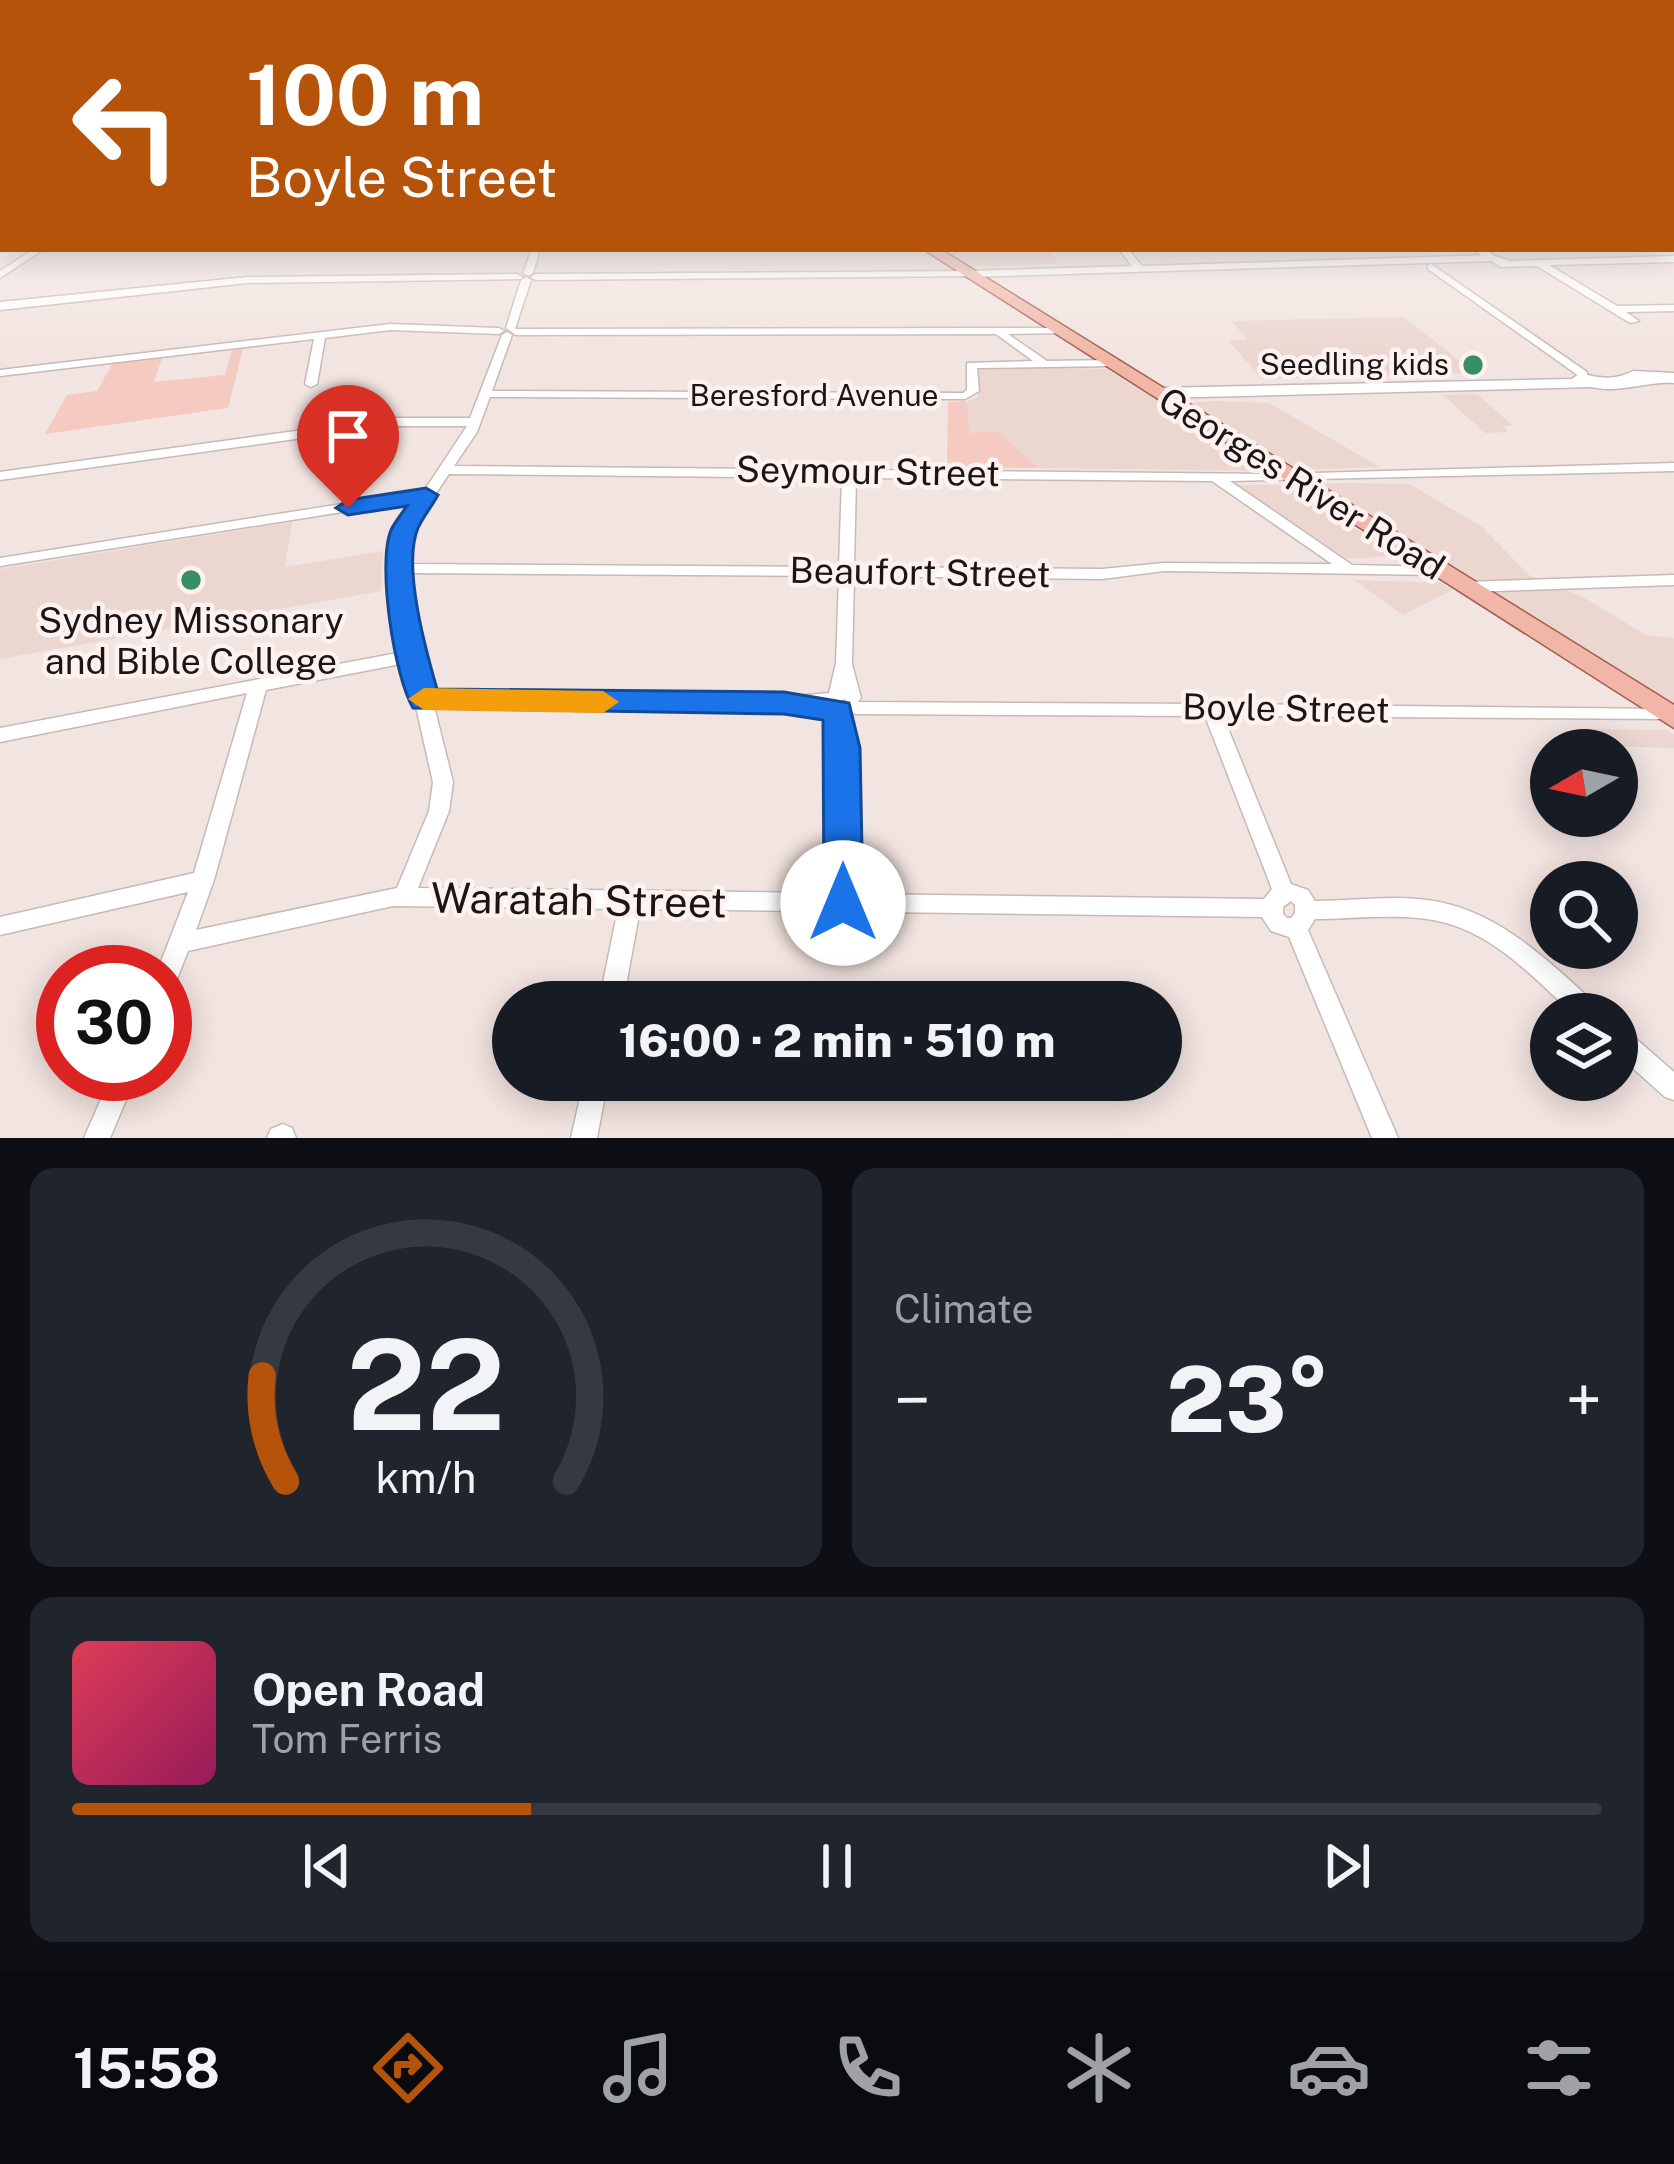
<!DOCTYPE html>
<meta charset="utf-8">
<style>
body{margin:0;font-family:"Public Sans",sans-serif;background:#20242c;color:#f1f3f6;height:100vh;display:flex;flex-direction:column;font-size:45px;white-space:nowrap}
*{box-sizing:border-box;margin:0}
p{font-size:39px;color:#9ea1a6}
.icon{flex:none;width:66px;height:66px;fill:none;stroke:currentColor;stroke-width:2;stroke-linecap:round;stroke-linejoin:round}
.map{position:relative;height:1138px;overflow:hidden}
.side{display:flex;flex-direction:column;gap:30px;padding:30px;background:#0d0f14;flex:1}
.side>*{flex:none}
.guide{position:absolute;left:0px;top:0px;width:1674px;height:252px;box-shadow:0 6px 30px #0003;background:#b45309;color:#fff;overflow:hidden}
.needle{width:78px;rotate:261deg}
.tools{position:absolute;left:1530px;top:729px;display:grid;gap:24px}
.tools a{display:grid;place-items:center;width:108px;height:108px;border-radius:50%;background:#171b24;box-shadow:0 6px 30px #0003;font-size:60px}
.speed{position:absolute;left:36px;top:945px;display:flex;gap:24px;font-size:60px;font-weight:700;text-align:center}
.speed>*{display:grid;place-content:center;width:156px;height:156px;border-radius:50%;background:#171b24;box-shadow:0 6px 30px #0003;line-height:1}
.speed .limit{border:18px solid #d22;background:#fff;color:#111}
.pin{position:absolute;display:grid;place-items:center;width:102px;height:102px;color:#fff;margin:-123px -51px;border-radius:50% 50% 50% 0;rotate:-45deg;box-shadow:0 0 12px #0007}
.pin .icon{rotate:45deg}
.me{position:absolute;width:132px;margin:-66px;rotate:0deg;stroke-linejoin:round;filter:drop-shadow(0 0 9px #0008)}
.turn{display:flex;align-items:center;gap:42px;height:252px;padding:0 48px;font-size:54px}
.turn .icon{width:156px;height:156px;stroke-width:2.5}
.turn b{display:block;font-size:84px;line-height:102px}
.big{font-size:90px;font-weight:800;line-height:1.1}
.side .tile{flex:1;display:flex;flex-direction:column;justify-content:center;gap:18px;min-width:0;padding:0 42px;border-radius:24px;background:#20242c}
.side .dial{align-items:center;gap:0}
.dial svg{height:312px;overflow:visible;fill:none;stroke:#363941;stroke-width:7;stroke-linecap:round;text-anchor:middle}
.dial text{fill:#f1f3f6;stroke:none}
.song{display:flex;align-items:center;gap:36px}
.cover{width:144px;height:144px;border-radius:18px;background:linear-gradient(135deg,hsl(350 70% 55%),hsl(330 70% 35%))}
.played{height:12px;border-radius:6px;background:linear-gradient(90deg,#b45309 30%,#363941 30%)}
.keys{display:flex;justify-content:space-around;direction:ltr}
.heat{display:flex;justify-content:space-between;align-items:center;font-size:66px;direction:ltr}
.side .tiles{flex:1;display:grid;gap:30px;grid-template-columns:1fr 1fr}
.tile:last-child{grid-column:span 2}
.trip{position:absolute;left:492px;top:981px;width:690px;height:120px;border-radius:60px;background:#171b24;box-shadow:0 6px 30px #0003;font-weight:800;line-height:120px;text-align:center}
.tabs{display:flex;height:192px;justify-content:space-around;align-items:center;background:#090b0e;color:#9ea1a6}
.tabs .icon{width:84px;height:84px}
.tabs .selected{color:#b45309}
.tabs b{font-size:54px;color:#f1f3f6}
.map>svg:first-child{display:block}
</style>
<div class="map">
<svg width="1674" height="1138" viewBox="0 0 1674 1138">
<rect width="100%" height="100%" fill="#f2e4e0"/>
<path fill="#ecd6d0" d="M938 249H1048L1058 264 966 267Z
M1404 317 1475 373 1262 379 1228 340 1247 339 1231 321Z
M985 366 1106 369 1265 467 1261 471 1038 468 998 431 970 433 964 403 978 397 974 370Z
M1477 394 1513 426H1503L1508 432 1485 433 1443 395Z
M1214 401 1269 403 1380 467 1300 470 1190 403Z
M1348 483 1409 484 1481 526 1529 575 1583 597 1646 635 1674 638V709L1314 484Z
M1234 485H1286L1399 556 1340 559Z
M292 522 285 567 383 551 381 591 0 659V569Z
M1354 580 1441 583 1453 590 1403 615Z
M1582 729 1667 730 1674 735V748L1608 746Z"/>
<path fill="#f5cac0" d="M243 349 228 408 45 434 67 395 97 391 112 364 162 358 154 382 225 375 232 350Z
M966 401 970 433 998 431 1038 468 947 467 948 402Z"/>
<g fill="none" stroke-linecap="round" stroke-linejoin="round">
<defs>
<path id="minor" d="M0 231H3V237H0Z
M0 246H3V249H10L0 252Z
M34 249H44L0 278V271Z
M532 249H540L533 273 528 276 523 273Z
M1119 249H1128L1142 266 1492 255 1511 261 1674 256V262L1549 265 1617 306 1674 305V311L1626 312 1639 321 1630 323 1537 266 1501 267 1491 261 970 277 965 274 970 271 1132 266Z
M1431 264 1587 372V376H1579L1428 269V265Z
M526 277 531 280 515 329 1062 328 1067 331 1066 333 1008 334 1047 361 1111 360 1116 363 1111 366 977 368 979 391 965 399 490 397 477 432 454 466 1279 474 1674 463V471L1230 481 1352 565 1443 567 1446 570 1438 575 1164 571 1102 579 854 576 852 664 861 698 858 702 1205 704 1211 702 1218 704 1671 709 1674 713 1671 717 1665 719 1223 716 1291 884 1308 890 1315 901C1352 901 1390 895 1427 900 1498 909 1548 961 1598 1006L1602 1014H1573C1531 975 1488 927 1427 919 1390 914 1352 919 1315 919L1308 930 1398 1138H1372L1289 937 1271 931 1262 917 640 909 623 1002H599L618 909 393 906 188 951 173 989 165 992V972H157L188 892 0 935V917L194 873 247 693 0 742V728L403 652 400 637 397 572 394 568 397 564 396 532 418 500 0 566V558L424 491 467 426H389L0 480V472L389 418H470L502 335 507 332 512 335 492 391 963 393 967 390V363L1033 361 996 334 516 335 506 328 521 280ZM449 474 842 478 839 567 412 564 410 532ZM856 478 1212 481 1332 564 1164 563 1102 569 854 567ZM412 573 839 576 836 663 829 693 785 697 430 694 416 637ZM406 663 433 782 429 811 397 888 196 930 214 880 266 690ZM844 699 850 703 846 708 849 712 855 714 1205 716 1272 889 1264 899 854 894 853 748 847 711 844 707H832L829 711 835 748 832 893 418 888 449 811 453 782 434 706 785 709 836 704ZM1291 901 1295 905V913L1291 918H1287L1283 914V907Z
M390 324 499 328 504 331 499 334 390 330 325 338 317 384 311 387 305 384 314 339 0 376V370Z
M1674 575V585L1467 592 1459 587 1467 582Z
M1617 1027 1626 1030 1674 1072V1100L1665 1097 1617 1054Z
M112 1074H137L110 1138H84Z
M584 1080H608L597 1138H571Z
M283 1124 292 1128 296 1138H267L271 1129Z"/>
<path id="tertiary" d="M1473 249H1485L1497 258 1488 260Z
M970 271 974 272V276L536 280 530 277 536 274Z
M517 274 523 277 521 279 247 283 0 310V302L247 277Z"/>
<path id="secondary" d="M1633 371 1674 373V383C1647 381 1617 394 1592 387L1159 398 1151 393 1159 388 1572 379 1580 373C1602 379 1615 380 1633 371Z"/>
<path id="primary" d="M923 249H940L1674 705V728Z"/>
<path id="trunk" d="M3 238V246L0 247V239Z"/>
</defs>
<use href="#minor" stroke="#c7b9b6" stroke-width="3"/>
<use href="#tertiary" stroke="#c7b9b6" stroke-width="3"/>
<use href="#secondary" stroke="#c7b9b6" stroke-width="3"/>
<use href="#primary" stroke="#a15e4f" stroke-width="3"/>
<use href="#trunk" stroke="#a15e4f" stroke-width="3"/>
<use href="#minor" fill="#fff" fill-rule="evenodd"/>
<use href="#tertiary" fill="#fff" fill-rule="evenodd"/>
<use href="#secondary" fill="#fff" fill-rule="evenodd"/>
<use href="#primary" fill="#f2b6a8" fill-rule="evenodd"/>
<use href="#trunk" fill="#ee9e8b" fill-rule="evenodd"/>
</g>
<linearGradient id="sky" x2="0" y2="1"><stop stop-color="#959cb5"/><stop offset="0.55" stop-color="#f9f3f1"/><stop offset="1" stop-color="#f9f3f1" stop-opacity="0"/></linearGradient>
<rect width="1674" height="356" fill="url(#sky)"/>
<path fill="#1a73e8" stroke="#114b97" stroke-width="3" d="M426 488 438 495C432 506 423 517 418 528 402 566 426 651 437 689L784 692 849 703 860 748 863 903 857 914 843 919 829 914 824 903 823 720 784 714 413 708C394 676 377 564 391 530 395 522 402 513 407 506L348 515 336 508 348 500Z"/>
<path fill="#f59e0b" d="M424 688 603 691 619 702 603 713 424 710 408 699Z"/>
<g fill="#398f64" stroke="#fdf2ef" stroke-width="4.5">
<circle cx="1473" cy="365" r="12"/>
<circle cx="191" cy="580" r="12"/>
</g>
<g text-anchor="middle" stroke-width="9" stroke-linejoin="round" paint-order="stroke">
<g font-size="30" fill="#1b1615" stroke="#fdf2ef" text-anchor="end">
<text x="1449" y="375">Seedling kids</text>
</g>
<g font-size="30" fill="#1b1615" stroke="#fdf2ef">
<text x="814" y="406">Beresford Avenue</text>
</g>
<g font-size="36" fill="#1b1615" stroke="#fdf2ef">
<text transform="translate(868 471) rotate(1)" y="13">Seymour Street</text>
<text transform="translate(1302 483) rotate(32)" y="13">Georges River Road</text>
<text transform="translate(920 572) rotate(1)" y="13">Beaufort Street</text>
<text transform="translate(1286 708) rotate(1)" y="13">Boyle Street</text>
</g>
<g font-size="36" fill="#1b1615" stroke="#fdf2ef">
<text x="191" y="633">Sydney Missonary<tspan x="191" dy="41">and Bible College</tspan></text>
</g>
<g font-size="42" fill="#1b1615" stroke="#fdf2ef">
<text transform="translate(579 900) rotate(1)" y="15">Waratah Street</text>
</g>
</g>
</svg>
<div class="tools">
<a><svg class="needle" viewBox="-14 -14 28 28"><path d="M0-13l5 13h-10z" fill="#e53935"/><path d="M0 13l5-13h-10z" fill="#9ea1a6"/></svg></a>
<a><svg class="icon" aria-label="search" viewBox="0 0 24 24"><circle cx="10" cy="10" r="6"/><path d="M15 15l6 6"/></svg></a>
<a><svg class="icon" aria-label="layers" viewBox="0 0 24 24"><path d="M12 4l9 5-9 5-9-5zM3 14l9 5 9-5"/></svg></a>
</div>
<div class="speed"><div class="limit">30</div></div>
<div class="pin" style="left:348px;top:508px;background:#d93025"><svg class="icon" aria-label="arrive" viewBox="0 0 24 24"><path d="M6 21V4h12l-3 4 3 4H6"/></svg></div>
<svg class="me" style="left:843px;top:903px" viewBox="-20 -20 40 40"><circle r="19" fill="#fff"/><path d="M0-13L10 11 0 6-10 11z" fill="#1a73e8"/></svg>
<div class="trip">16:00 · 2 min · 510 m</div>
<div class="guide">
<div class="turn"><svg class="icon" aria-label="left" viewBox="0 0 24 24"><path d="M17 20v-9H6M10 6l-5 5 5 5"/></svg><div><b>100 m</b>Boyle Street</div></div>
</div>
</div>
<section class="side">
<div class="tiles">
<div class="tile dial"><svg viewBox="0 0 100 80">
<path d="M14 69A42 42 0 1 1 86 69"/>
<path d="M14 69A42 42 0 0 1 8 42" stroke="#b45309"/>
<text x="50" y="56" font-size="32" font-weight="700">22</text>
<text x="50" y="72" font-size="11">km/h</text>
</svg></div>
<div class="tile"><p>Climate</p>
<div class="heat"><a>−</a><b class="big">23°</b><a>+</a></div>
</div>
<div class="tile">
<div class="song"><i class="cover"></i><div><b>Open Road</b><p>Tom Ferris</p></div></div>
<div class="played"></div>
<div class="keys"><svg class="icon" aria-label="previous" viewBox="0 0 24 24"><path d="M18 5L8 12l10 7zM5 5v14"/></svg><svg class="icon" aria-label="pause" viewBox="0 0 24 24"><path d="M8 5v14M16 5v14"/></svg><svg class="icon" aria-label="next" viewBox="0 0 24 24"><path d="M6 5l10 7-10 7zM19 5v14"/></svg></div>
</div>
</div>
</section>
<nav class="tabs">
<b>15:58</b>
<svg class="icon selected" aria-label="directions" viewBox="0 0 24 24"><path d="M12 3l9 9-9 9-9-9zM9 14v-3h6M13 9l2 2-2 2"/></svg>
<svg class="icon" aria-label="music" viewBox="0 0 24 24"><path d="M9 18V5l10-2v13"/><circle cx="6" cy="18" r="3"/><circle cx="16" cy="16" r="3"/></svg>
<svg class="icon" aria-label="phone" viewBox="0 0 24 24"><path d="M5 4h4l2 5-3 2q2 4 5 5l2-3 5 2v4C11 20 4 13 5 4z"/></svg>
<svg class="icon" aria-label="climate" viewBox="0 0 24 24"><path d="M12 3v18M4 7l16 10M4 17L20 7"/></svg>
<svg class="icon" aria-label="car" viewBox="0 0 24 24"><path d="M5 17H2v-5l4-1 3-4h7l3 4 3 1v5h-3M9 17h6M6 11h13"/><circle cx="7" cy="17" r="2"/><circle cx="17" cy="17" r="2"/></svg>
<svg class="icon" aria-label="filters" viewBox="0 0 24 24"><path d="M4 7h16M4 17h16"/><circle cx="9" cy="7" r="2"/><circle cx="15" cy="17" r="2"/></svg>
</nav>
